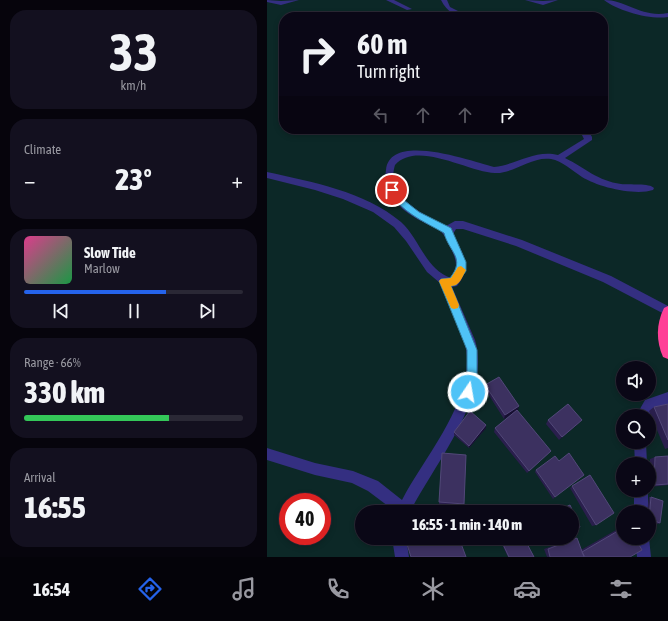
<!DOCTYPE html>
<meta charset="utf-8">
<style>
body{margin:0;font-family:"Asap Condensed",sans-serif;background:#13101f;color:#f1f3f6;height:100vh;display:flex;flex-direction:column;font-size:15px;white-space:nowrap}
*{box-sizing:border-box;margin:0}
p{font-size:13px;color:#9999a1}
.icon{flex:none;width:22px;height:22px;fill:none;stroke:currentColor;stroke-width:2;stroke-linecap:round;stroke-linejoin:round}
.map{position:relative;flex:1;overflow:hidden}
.details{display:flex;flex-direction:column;gap:10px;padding:10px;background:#06040c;width:267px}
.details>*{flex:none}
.guide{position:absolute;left:12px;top:12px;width:329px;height:122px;border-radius:16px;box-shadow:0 2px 6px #0003,0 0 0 1px #2a2835;background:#0a0716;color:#f1f3f6;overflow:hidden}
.controls{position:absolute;left:349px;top:361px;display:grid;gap:8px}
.controls a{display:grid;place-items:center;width:40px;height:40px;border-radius:50%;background:#0a0716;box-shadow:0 2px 6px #0003,0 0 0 1px #2a2835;font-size:20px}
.speed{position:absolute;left:12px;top:493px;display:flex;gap:8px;font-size:20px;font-weight:700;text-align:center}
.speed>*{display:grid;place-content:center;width:52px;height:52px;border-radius:50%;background:#0a0716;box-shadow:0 2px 6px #0003,0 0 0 1px #2a2835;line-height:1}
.speed .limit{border:6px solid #d22;background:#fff;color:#111}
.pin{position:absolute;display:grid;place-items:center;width:34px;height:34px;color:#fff;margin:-17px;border:2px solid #fff;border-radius:50%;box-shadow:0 1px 4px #0007}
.me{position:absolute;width:44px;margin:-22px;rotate:12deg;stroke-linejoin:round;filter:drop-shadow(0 0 3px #0008)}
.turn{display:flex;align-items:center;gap:14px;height:84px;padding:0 12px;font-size:18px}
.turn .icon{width:52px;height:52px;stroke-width:2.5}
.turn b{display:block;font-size:28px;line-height:34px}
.lanes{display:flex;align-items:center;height:38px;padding:0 12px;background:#0003;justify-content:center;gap:20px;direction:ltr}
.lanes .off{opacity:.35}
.big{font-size:30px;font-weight:800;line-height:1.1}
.details .widget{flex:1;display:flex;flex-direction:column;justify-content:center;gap:6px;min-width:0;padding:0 14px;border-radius:16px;background:#13101f}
.details .dial{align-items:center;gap:0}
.dial b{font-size:52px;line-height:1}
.song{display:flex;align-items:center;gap:12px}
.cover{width:48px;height:48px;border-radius:6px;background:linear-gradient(135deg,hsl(330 70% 55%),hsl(140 70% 35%))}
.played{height:4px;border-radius:2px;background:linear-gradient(90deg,#2563eb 65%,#2a2835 65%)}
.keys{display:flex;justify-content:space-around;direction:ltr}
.heat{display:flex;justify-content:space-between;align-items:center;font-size:22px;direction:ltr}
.charge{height:6px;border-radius:3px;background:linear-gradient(90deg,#34c759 66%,#2a2835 0)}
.trip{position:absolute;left:88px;top:505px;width:224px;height:40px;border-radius:20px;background:#0a0716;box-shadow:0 2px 6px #0003,0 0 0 1px #2a2835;font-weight:800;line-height:40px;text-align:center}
.dock{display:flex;height:64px;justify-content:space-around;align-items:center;background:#040309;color:#9999a1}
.dock .icon{width:28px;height:28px}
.dock .active{color:#2563eb}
.dock b{font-size:18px;color:#f1f3f6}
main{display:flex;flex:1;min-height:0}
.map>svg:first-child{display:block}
</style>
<main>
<section class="details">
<div class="widget dial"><b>33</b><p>km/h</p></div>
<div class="widget"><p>Climate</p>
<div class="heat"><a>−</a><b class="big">23°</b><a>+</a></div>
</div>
<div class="widget">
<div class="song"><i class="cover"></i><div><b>Slow Tide</b><p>Marlow</p></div></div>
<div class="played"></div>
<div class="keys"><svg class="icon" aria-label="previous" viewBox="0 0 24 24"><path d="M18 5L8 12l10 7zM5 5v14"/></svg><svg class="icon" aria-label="pause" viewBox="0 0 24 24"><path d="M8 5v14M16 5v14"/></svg><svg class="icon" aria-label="next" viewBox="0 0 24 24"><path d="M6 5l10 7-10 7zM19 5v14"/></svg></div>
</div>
<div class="widget"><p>Range · 66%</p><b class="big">330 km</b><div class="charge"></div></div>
<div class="widget"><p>Arrival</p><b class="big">16:55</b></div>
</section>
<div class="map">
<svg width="401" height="557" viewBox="0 0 401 557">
<rect width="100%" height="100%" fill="#0d091d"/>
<path fill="#0c2827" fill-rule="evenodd" d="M0 0H401V557H0ZM17 17H336V129H17ZM356 368H382V394H356ZM356 416H382V442H356ZM356 464H382V490H356ZM21 502H55V536H21ZM95 512H305V538H95ZM356 512H382V538H356Z"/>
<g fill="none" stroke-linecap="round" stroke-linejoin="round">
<path fill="#342f81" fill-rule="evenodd" d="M0 0 14 1 32 0 14 5 0 2Z
M119 0H127L145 9 140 10Z
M174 0H180L183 7 203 17C189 17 180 12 174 0Z
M258 0 276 1 291 0 276 5Z
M337 0C360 0 374 18 401 13V17C383 20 351 11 337 0Z
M312 129H320L325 137V140L298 158C318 168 331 181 354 184 362 185 383 183 387 188L386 190C368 196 331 187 315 177 306 171 295 161 284 159 264 156 247 174 228 173 201 172 150 140 128 165 118 197 156 214 179 226L188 221H196L255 240 344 276 401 306V316L336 282 249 246 196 229H189L186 234C196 255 206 265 190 286L185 287 208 340C225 397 167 464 143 512H129L101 491 85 483 48 475 0 460V448L48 463 86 471 111 481 135 500C159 454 213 395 197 340L173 283 160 272 139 241 127 227 106 212 76 199 48 190 0 178V172C45 182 97 191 134 222 152 238 159 270 184 278 193 267 188 256 182 245 180 241 178 236 176 234 173 229 163 226 158 223 148 218 136 211 129 202 121 192 117 182 119 170 123 131 206 162 227 167 249 165 268 149 291 155L317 139Z
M401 392V404L386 409 382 416H369L378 400Z
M367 442H379L380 464H368Z
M367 490H381V512H367Z
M125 538H139L142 557H128Z
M368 538H382L384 557H370Z"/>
<path fill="#ff4097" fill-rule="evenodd" d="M401 306V359L396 357C389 341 389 324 397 308Z"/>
</g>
<path fill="#2a1f4d" d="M218 385 251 410H250L281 454 260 473 227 432 228 428 249 411 237 419 218 389Z
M401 404V448L398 449 382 411 387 407Z
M281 420 312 423 292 440 279 424Z
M219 428 202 448 187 435V432Z
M199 455 197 505 172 504V502Z
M401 456V485L382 487 383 459 388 457Z
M269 470 288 497 286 499 268 472Z
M323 475 329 525 325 526 303 488Z
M382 497H384L393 523 391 524 382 521V512H380Z
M356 526V538L363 557H280L277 549 305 539 310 538 314 550Z
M232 538H257L267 557H241Z"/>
<path fill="#170f32" d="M252 406 251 410 237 419 238 415Z
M315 420 312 423 292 440 295 437Z
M219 425V428L202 448V446Z"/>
<path fill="#3c3160" stroke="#524879" d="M232 377 252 406 238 415 218 385Z
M301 404 315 420 295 437 281 420Z
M401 404V440L387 407Z
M250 410 284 451 262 471 228 428Z
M203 411 219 425 202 446 187 432Z
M175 453 199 455 197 504 172 502Z
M302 453 317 475 288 497 269 470 288 456 292 461Z
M401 456V484L387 485 388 457Z
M323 475 347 513 329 525 305 486Z
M384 497 396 501 393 523 382 519Z
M303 505 313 527 305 530V512H291L290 511Z
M289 509 290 512H278Z
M356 528V538H368L375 550 363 557H318L315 552Z
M138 538H192L199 557H144Z
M233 538H257L267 557H242Z
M310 538 317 557H283L281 549Z"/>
<path fill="#4fc3f7" stroke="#337fa1" d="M125 187 128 188 138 201 152 212 184 228 199 262V271L189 285 184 286 210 350V374L204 396 201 397 197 396 195 392 200 374V350L172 281 174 279 183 278C199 258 182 252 177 233 156 221 134 212 121 190Z"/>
<path fill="#f59e0b" d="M194 266 199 270C195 277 193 286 184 286L192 305 191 308 187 309 184 308 172 281 174 279 184 278 191 267Z"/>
</svg>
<div class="controls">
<a><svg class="icon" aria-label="sound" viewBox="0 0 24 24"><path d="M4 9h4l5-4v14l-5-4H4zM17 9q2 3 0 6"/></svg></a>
<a><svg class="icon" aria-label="search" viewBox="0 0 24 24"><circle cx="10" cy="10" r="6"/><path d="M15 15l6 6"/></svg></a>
<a>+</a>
<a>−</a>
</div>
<div class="speed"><div class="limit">40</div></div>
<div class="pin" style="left:125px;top:190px;background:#d93025"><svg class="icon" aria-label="arrive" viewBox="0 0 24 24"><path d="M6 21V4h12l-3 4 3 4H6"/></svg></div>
<svg class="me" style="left:201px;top:392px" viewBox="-20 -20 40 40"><circle r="17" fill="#4fc3f7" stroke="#fff" stroke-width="3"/><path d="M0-11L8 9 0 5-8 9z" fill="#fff"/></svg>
<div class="trip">16:55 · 1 min · 140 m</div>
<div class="guide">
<div class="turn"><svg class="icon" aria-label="right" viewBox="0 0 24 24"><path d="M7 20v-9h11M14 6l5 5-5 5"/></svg><div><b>60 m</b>Turn right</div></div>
<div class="lanes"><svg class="icon off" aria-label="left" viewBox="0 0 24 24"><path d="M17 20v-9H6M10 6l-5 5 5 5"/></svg><svg class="icon off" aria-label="ahead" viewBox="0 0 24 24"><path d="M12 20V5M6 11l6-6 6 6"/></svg><svg class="icon off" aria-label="ahead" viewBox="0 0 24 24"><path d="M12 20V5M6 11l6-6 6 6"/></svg><svg class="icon" aria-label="right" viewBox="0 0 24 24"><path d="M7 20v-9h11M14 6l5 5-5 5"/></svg></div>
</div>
</div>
</main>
<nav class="dock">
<b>16:54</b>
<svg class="icon active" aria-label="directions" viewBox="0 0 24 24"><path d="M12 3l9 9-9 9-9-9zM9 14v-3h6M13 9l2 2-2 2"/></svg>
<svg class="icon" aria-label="music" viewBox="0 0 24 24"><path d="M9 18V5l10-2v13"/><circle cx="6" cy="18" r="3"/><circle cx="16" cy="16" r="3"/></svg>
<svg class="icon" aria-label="phone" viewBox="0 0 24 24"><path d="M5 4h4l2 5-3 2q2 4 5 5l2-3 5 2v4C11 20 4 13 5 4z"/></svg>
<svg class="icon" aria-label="climate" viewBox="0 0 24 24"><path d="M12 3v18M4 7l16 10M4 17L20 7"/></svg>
<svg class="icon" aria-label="car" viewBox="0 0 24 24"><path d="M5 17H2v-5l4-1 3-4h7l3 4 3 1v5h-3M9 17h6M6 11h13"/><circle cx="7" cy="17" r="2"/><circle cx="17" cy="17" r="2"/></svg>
<svg class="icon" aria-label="filters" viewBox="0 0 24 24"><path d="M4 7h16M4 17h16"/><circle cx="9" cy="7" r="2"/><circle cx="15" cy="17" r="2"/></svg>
</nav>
